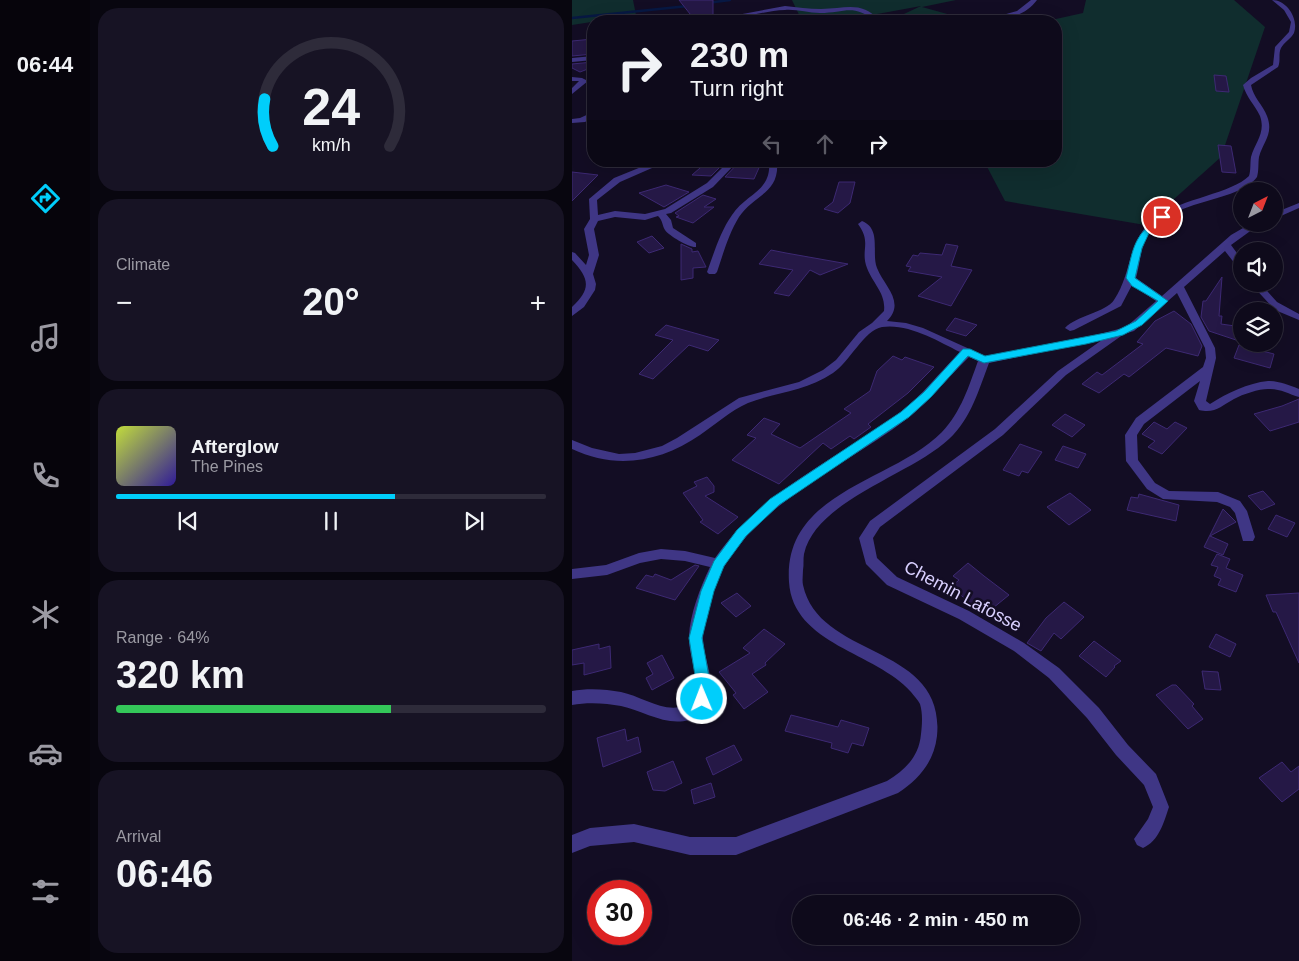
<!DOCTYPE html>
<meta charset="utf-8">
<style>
body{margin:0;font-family:Arial,sans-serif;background:#171324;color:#f1f3f6;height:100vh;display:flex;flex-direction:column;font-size:19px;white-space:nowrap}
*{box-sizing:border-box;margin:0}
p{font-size:16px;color:#9b9aa3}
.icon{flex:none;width:28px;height:28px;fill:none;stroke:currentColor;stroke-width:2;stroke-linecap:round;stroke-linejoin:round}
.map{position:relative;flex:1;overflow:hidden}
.sheet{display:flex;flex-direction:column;gap:8px;padding:8px;background:#08060f;width:482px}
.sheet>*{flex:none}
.guide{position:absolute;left:15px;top:15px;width:475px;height:152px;border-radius:20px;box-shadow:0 5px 20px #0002,0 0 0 1px #2e2b3a;background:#0e0a1b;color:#f1f3f6;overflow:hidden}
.needle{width:32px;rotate:42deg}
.tools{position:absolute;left:661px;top:182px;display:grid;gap:10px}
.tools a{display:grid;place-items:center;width:50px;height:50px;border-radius:50%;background:#0e0a1b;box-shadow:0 5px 20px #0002,0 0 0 1px #2e2b3a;font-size:25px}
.speed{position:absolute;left:15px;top:880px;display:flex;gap:10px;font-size:25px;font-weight:700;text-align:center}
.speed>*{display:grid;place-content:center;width:65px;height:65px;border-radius:50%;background:#0e0a1b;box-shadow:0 5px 20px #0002,0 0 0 1px #2e2b3a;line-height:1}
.speed .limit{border:8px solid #d22;background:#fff;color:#111}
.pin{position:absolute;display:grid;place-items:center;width:42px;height:42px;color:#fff;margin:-21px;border:2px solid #fff;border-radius:50%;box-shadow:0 1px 5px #0007}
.me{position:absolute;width:55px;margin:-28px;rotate:359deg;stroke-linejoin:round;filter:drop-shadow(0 0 4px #0008)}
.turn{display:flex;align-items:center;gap:18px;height:105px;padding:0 20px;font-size:22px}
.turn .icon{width:65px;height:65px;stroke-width:2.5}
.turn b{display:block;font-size:35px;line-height:42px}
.lanes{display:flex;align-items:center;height:48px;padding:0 20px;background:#0003;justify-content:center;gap:25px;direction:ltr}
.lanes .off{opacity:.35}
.big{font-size:38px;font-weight:600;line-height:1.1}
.sheet .widget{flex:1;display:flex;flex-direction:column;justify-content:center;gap:8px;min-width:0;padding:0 18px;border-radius:20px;background:#171324}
.sheet .dial{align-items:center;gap:0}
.dial svg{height:130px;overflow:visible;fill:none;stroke:#2e2b3a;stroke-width:7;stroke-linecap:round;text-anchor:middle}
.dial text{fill:#f1f3f6;stroke:none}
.song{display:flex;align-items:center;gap:15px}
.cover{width:60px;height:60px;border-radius:8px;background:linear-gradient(135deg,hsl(70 70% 55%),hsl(250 70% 35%))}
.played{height:5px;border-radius:2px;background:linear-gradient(90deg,#00cefb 65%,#2e2b3a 65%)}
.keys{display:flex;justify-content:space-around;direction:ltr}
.heat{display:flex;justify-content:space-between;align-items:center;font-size:28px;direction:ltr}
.charge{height:8px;border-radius:4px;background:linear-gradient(90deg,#34c759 64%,#2e2b3a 0)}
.trip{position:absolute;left:220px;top:895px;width:288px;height:50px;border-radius:25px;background:#0e0a1b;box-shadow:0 5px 20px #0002,0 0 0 1px #2e2b3a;font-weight:600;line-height:50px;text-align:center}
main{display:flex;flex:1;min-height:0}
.tab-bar{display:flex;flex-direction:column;width:90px;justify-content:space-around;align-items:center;background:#06040b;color:#9b9aa3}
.tab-bar .icon{width:35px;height:35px}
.tab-bar .active{color:#00cefb}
.tab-bar b{font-size:22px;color:#f1f3f6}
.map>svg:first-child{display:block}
</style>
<main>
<nav class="tab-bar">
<b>06:44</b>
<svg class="icon active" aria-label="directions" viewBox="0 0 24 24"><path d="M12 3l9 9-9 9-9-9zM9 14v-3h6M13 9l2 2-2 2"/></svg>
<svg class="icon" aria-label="music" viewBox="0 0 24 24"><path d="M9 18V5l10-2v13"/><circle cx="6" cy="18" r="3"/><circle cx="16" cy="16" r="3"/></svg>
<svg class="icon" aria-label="phone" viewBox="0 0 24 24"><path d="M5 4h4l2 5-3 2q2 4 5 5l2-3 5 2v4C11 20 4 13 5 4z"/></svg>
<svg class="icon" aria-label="climate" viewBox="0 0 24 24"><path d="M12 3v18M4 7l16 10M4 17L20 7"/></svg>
<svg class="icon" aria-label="car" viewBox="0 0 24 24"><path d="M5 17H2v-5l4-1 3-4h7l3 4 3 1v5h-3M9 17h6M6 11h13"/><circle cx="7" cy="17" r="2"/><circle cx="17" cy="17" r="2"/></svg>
<svg class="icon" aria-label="filters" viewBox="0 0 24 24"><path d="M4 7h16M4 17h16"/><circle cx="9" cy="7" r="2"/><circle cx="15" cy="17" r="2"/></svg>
</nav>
<section class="sheet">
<div class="widget dial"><svg viewBox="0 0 100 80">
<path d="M14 69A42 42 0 1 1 86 69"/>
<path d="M14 69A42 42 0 0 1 9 40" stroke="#00cefb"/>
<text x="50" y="56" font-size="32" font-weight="700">24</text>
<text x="50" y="72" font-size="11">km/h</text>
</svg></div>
<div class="widget"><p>Climate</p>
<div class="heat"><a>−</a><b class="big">20°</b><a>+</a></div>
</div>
<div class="widget">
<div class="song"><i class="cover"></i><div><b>Afterglow</b><p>The Pines</p></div></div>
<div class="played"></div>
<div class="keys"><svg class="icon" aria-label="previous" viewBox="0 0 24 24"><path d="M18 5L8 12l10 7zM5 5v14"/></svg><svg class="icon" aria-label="pause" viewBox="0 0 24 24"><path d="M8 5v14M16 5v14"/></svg><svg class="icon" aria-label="next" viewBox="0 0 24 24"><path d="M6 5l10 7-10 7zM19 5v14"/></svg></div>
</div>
<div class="widget"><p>Range · 64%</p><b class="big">320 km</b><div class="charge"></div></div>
<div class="widget"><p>Arrival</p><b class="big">06:46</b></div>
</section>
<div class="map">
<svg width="727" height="961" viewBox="0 0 727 961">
<rect width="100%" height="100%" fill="#130d24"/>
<path fill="#102d2e" d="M0 0H61L64 15 0 25Z
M220 0H384L350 7 386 17 378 21H317L349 6 267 21H230Z
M514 0H662L693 27 649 157 573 225 433 201 412 161H484V21H475L511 13Z"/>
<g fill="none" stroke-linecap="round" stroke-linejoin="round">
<path stroke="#071843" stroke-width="2.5" d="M135 3 158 0
M0 18 116 6"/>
</g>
<path fill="#251846" stroke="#3d2973" d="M107 0H141V18L122 19Z
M21 39V54L0 56V41Z
M21 62V67L8 72 0 68V64Z
M642 75 654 76 657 92 644 91Z
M646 145 659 146 664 173 650 172Z
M136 161H154L139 176 120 175Z
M168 161H190L182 179 153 177Z
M0 172 26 175 0 201Z
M267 182H283L278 203 266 213 252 209 261 202Z
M94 185 117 192 92 207 67 193Z
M131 195 144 199 132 207H142L121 223 104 217 107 216 103 213Z
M80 236 92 248 77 253 65 242Z
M109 244 120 249V252L126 251 134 267 121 268V278L109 280Z
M374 244 386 246 379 266 400 270 379 306 346 296 370 277 336 271 339 267 334 266 341 255 346 256 348 253 370 255Z
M199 250 214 253 276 264 248 275 238 270 217 296 202 293 221 270 187 264Z
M650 277 647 316H650L649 324 670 327V342L637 331 629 317 631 301H634Z
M602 311 619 324 630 346 626 356 594 348 557 377 552 374 527 393 510 384 525 372 530 375 571 344 565 342 583 321Z
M383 318 405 325 394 336 374 330Z
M94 325 147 340 136 351 117 345 81 379 67 374 101 340 83 335Z
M667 345 702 354 698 368 662 358Z
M321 356 330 360 333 357 362 367 336 393 296 424 299 427 282 439 278 436 259 449 251 443 207 484 160 460 184 438 175 435 192 418 208 424 199 434 228 448 279 413 272 409 298 391 305 371Z
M727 399V422L698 431 682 414 710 406Z
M493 414 513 425 500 437 480 425Z
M582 422 595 429 603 422 615 428 590 454 576 447 583 441 570 434Z
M448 444 470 452 456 473 450 471 447 476 431 470Z
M491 446 514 454 506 468 483 460Z
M135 477 142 486V492L133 496 166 517 146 534 128 522 131 520 111 493 125 486 122 482Z
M691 491 703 504 689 510 676 496Z
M498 493 519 510 497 525 475 507Z
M567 494 607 505 604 521 555 510 559 497 566 498Z
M651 509 664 522 638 536 656 544 651 555 632 547Z
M704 515 723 523 715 537 696 529Z
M645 554 658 559 654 568 671 575 664 592 646 585 649 579 642 576 646 567 639 565Z
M396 563 412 576 437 595 421 608 415 603 407 610 379 587 387 580 381 576Z
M123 565 127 566 103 600 64 588 74 575 81 577 83 574 99 580Z
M165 593 179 606 164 617 149 603Z
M727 593V663L704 612H701L694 595Z
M492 602 512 617 489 639 482 633 469 651 455 643 474 618Z
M192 629 213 644 193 663 194 665 180 674 196 692 172 709 161 695 164 693 147 672 178 653 171 648Z
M644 634 664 644 658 657 637 647Z
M522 641 549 661 542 666 543 667 534 677 507 656Z
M27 644V649L38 646 39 668 12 675V663L0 665V650Z
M90 655 102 678 80 690 74 678 81 674 75 663Z
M630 671 646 672 649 690 633 689Z
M600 685H604L622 704 620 706 631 719 616 729 584 695Z
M219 715 266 727 269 720 297 728 291 746 280 743 276 753 259 748 260 743 213 731Z
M53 729 55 741 66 737 69 752 31 767 25 738Z
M162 745 170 760 141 775 134 758Z
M101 761 110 783 93 791 81 790 75 772Z
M710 762 719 772 727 766V789L710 802 687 778Z
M139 783 143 797 122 804 119 790Z"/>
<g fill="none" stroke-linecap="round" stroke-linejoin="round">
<path fill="#3f3685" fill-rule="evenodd" d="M459 0H465C453 17 428 22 409 21L445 11Z
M700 0C715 0 727 19 722 33 719 39 712 42 709 48 706 54 709 61 706 67L679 85C681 97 691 105 695 116 702 134 691 142 687 157 686 164 687 170 685 177 665 204 596 198 575 237 568 249 568 264 564 278L590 296 659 235 678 224H688L659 245 670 260V270L667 269 653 251 612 287 643 348 644 358 634 401 638 404C655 393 676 383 696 381 707 381 717 385 727 389V397C717 394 707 388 696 389 687 389 671 394 662 399 649 406 643 414 627 410L622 401 628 381 572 424 565 435 566 460 583 483 597 491 646 492 668 501 675 511 683 537 681 541H671L663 513 658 507 645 502 591 499 575 489 554 461 553 435 564 418 631 367 634 358 633 348 605 293 562 331 552 334 494 375 431 435 308 527 301 538 305 558 325 577 397 611 452 643 487 668 527 708 556 745 584 774 597 807C592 822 587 841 571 848L565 845 562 839 576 819 581 807 572 785 544 755 515 718 477 678 442 651 387 619 315 585 294 564 287 538 298 521 423 429 486 371 530 340 417 363C407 389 399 419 377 439 339 475 244 500 232 554 231 559 232 565 231 570 231 575 230 580 231 585 247 660 374 643 365 736 362 762 347 779 326 793L164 855H118L62 842 18 846 0 853V835L18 828 62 824 118 837H164L315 781C333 770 347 757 349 734 350 725 351 714 348 704 346 700 342 696 339 692 304 652 221 645 217 582 211 491 321 482 370 432 389 412 397 386 406 361L397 357C376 377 359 400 336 418 274 466 194 497 152 567 142 583 132 619 131 639 131 662 152 695 128 714 103 733 74 711 49 706 34 703 15 702 0 705V691C15 688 34 689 49 692 69 696 91 713 112 706 137 699 115 655 117 636 118 614 128 588 138 567L113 561 89 559 68 563 35 575 0 579V569L34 565 67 553 89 549 113 551 143 558C189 492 263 460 326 414 349 397 367 373 388 352 366 341 336 323 310 327 292 330 277 363 261 373 235 391 204 392 176 403 158 411 144 424 128 435 89 462 44 470 0 449V440L20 448 47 454 63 453 90 446 105 438 167 398 227 382 251 370 264 360 287 332 300 323 312 311C314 293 301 284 295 268 288 250 300 243 286 224L290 221C310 229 299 253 305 268 312 286 334 302 315 321L334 323 351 328 413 356 513 338 554 327 584 301 560 285 549 306 502 330 498 331 493 328C504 316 534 312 542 300 562 270 554 238 586 216 610 199 660 193 677 176 679 170 678 163 679 157 683 142 694 133 688 116 683 105 674 97 671 85L679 78 701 65 703 47 717 32 719 22 712 10Z
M213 6C225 7 237 9 249 9 274 9 289 0 308 21H302C282 3 272 13 248 13 236 13 224 9 213 10 186 11 160 23 133 21Z
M21 56V60L0 62V58Z
M0 77 10 78 16 81 0 94V88L7 81H0Z
M21 112V117L13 122 0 123V119L8 118Z
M84 161H96L48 182 25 200 26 215 43 211 73 214 93 209 135 183 157 161H166L141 187 99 213 94 214 99 220 101 228 124 243V247C118 248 97 236 93 230 90 225 91 221 86 216L73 220 43 217 26 221 22 229 27 255 21 274 24 284 23 290 12 307 0 316V307C19 289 18 279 0 260V252L3 253 14 265 17 255 12 229 18 219 17 199 42 178Z
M197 161H205C208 194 182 194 167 217 157 233 151 254 145 272L143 274H137L135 272C142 253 148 232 160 215 174 193 200 192 197 161Z
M727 203V208L702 219V213Z
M679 284H689L705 302 727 314V320L703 310Z"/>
</g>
<path fill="#00cefb" stroke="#0086a3" d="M587 216 594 217 577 233 570 248 563 278 596 301 570 325 551 335 514 344 412 363 396 356 359 397 337 417 207 505 174 536 152 566 142 591 130 638 139 688 135 703 130 705 125 703 123 699 125 688 117 638 129 591 142 561 165 530 198 499 329 412 352 392 391 349H398L413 356 544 331 564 321 586 301 560 286 554 278C562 246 561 238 587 216Z"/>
<g text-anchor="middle" stroke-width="5" stroke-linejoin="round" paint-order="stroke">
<g font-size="18" fill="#d9d0ff" stroke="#130d24">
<text transform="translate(391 596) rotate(28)" y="6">Chemin Lafosse</text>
</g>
</g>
</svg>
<div class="tools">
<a><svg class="needle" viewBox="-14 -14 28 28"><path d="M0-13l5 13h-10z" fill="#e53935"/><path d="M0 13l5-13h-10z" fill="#9b9aa3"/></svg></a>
<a><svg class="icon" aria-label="sound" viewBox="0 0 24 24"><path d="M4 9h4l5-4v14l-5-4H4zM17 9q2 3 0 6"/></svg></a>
<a><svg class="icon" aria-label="layers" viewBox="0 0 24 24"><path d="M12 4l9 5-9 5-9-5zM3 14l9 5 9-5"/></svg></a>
</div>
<div class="speed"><div class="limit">30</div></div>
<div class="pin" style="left:590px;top:217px;background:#d93025"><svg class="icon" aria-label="arrive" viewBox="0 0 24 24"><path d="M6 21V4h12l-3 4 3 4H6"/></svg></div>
<svg class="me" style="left:130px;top:699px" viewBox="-20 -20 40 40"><circle r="17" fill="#00cefb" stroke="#fff" stroke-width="3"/><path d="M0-11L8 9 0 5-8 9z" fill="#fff"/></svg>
<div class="trip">06:46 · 2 min · 450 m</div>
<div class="guide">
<div class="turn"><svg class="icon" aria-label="right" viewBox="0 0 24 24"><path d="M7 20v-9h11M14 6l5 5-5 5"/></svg><div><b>230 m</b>Turn right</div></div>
<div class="lanes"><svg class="icon off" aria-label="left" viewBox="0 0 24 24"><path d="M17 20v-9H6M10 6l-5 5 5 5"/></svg><svg class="icon off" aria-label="ahead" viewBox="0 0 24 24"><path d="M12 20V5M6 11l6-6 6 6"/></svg><svg class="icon" aria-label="right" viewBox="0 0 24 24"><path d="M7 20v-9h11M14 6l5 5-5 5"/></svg></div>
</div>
</div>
</main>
